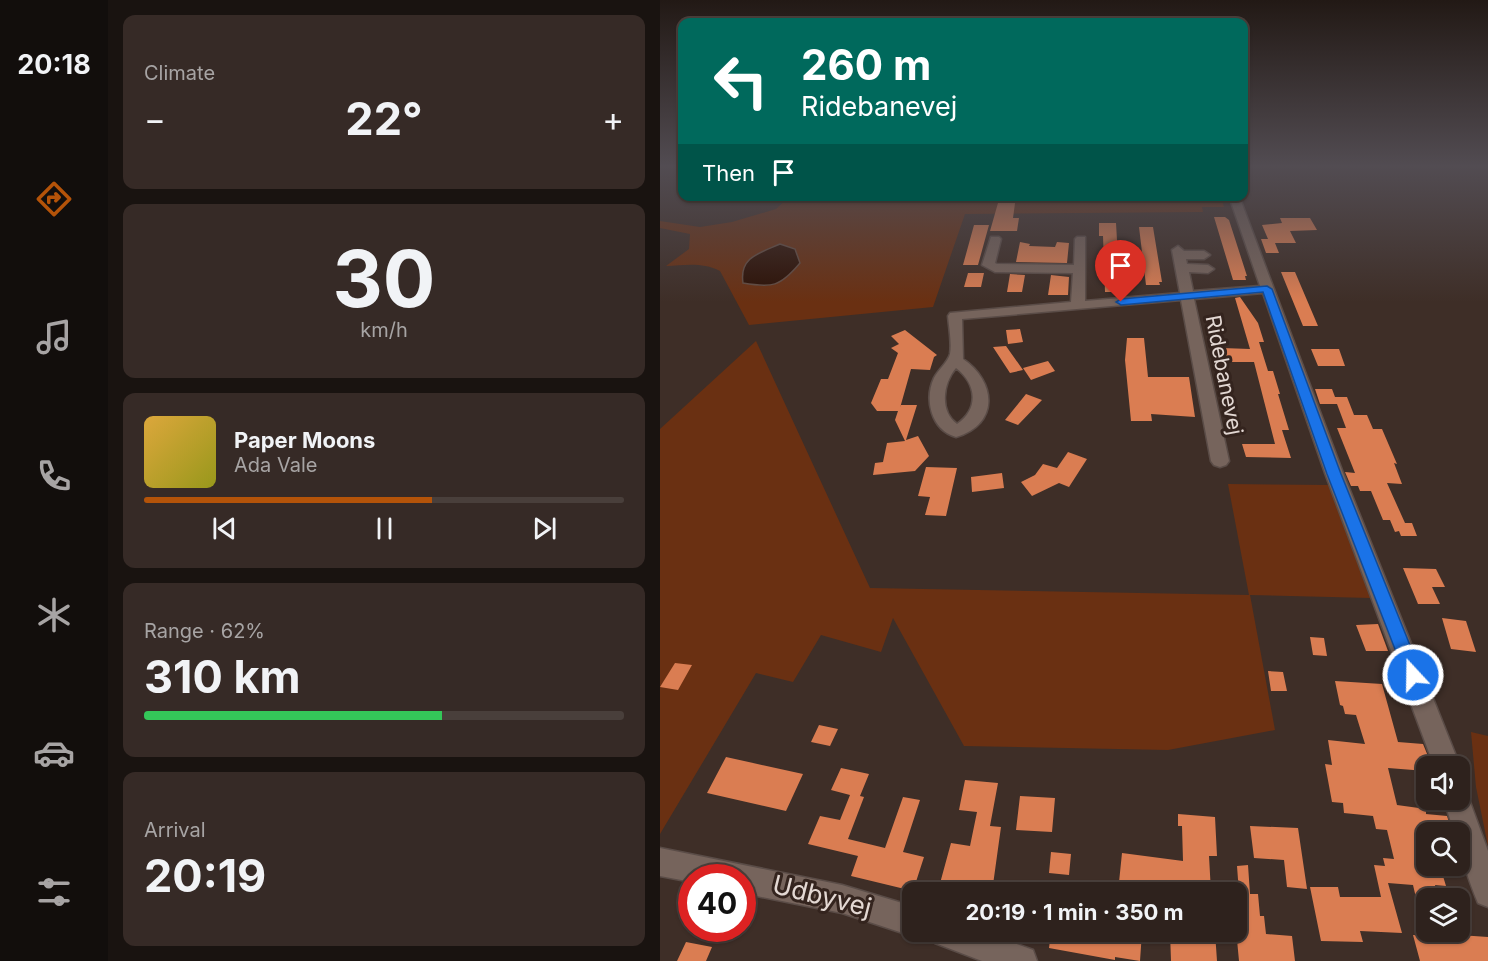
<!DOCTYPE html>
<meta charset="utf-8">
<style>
body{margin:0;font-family:Inter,sans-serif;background:#362a26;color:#f1f3f6;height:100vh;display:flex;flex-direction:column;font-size:22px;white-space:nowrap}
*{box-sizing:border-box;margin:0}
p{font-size:20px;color:#a7a4a4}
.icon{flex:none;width:33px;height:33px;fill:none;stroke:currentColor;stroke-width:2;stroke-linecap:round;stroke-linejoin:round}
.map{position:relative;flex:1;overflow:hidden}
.side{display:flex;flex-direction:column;gap:15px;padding:15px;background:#191310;width:552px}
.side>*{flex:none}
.guide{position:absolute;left:18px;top:18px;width:570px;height:183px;border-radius:12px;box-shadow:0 2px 4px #0004,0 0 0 2px #493f3b;background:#00695c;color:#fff;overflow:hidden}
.controls{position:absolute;left:756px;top:756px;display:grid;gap:12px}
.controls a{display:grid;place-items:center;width:54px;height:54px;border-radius:12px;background:#2e221d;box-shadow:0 2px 4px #0004,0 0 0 2px #493f3b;font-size:30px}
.speed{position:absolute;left:18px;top:864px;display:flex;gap:12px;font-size:30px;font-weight:700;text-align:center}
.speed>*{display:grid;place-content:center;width:78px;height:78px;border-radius:50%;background:#2e221d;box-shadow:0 2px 4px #0004,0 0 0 2px #493f3b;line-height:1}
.speed .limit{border:9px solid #d22;background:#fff;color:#111}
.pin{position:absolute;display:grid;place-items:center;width:51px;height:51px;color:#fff;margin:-62px -26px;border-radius:50% 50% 50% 0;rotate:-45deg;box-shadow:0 0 6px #0007}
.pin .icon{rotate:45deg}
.me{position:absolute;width:66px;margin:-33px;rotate:339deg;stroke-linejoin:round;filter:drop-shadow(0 0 4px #0008)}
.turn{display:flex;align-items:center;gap:21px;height:126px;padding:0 24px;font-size:27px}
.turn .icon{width:78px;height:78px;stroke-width:2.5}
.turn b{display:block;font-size:42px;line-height:51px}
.then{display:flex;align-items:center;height:57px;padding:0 24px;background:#0003;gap:12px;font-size:22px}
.big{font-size:45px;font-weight:700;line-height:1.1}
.side .widget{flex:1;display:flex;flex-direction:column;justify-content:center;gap:9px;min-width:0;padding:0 21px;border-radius:12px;background:#362a26}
.side .dial{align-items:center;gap:0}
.dial b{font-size:78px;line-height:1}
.song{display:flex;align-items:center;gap:18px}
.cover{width:72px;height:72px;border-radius:9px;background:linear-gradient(135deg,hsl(40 70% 55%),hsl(60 70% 35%))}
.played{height:6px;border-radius:3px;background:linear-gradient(90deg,#b45309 60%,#493f3b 60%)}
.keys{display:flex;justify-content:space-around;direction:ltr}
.heat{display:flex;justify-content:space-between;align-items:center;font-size:33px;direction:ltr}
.charge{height:9px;border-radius:4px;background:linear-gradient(90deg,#34c759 62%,#493f3b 0)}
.trip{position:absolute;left:242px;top:882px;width:345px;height:60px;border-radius:12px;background:#2e221d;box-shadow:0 2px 4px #0004,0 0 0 2px #493f3b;font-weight:700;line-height:60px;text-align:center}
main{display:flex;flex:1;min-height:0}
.tab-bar{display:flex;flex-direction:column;width:108px;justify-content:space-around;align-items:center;background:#120e0c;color:#a7a4a4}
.tab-bar .icon{width:42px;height:42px}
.tab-bar .selected{color:#b45309}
.tab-bar b{font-size:27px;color:#f1f3f6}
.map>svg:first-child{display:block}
</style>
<main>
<nav class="tab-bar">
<b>20:18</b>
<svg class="icon selected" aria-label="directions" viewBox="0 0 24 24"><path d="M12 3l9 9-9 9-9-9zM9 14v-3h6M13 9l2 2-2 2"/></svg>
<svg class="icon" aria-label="music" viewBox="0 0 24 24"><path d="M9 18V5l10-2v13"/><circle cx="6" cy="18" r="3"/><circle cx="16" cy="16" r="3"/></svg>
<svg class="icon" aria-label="phone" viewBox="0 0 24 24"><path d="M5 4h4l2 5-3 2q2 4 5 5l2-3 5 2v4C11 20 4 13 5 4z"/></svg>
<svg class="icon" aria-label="climate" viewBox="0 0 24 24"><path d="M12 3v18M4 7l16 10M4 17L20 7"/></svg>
<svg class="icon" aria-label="car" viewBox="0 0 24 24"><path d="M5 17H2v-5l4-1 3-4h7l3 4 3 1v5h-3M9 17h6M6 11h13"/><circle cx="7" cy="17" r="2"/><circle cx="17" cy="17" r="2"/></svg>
<svg class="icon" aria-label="filters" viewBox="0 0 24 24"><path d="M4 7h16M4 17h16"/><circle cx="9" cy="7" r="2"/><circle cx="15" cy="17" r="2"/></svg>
</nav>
<section class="side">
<div class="widget"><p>Climate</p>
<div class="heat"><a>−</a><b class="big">22°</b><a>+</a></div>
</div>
<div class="widget dial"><b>30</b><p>km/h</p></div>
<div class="widget">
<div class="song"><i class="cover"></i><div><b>Paper Moons</b><p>Ada Vale</p></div></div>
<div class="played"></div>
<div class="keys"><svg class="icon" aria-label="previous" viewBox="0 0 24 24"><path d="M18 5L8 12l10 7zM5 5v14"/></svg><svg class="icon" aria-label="pause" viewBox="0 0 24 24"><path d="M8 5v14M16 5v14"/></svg><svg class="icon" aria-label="next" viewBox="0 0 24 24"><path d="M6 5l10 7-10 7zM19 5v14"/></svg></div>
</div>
<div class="widget"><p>Range · 62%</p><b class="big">310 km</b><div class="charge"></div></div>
<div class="widget"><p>Arrival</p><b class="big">20:19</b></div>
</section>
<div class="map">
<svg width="828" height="961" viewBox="0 0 828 961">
<rect width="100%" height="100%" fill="#3e2e27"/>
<path fill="#6a3012" d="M130 196H561L564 207H542L543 212 305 214 273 307 89 325 60 271C43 262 25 265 6 266L29 249 30 234 0 228V221L40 227 72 222 116 209Z
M96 341 210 588 589 595 568 484 671 485 711 598 590 595 615 730 508 750 304 746 233 618 221 652 161 635 133 682 96 673 0 834V429Z
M811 732 828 736V846L816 787Z"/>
<path fill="#2c1004" stroke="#634c42" stroke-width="1.5" d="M120 244 135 249 140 263C120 287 112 288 83 283 79 257 100 253 120 244Z"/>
<path fill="#da7d52" d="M340 196H356L353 218H359L357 231H330Z
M554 217H565L569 220 587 276H585L586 280H573Z
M620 218H650L657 230 630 231 636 243H615L619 253H606L601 239H608L602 225 622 223Z
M439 223H456L460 292H445L443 236H439Z
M314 225H329L318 265H303Z
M479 227H493L502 282H499L500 285H486Z
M360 242 370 244 369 246 395 247 397 242 409 243 407 263 356 262Z
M621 272H635L658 326H643Z
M308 273H324L321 287H304Z
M350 274 365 275 362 292H347Z
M391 275 409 277 408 295H388Z
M580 297 598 323 604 342H599L608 371H613L620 394H618L629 430H622L631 458 586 457 582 444H615L594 362H565L562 348 590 349 575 298Z
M360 329 363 342 348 344 346 330Z
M245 330 277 355 274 357 270 370 251 369 240 408 241 405H257L246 440 258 436 269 456 255 471 213 475 215 463 223 462 227 443 245 441 235 420 238 411H217L211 403 221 379H228L238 353 231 348 239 344 231 336Z
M467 338H484L488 377H529L535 417 491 414 492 421H471L465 360Z
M346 346 363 370 350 373 333 347Z
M651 349H679L685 366H658Z
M388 361 395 371 371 380 363 368Z
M655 389H672L675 397H687L694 415H707L713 429H722L737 464 734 463 742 484 727 483 745 523H752L757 536H741L739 531 735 532 730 520H723L711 491H700L698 486H691L685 472 695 473 677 428H686L677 404H660Z
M366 394 382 400 358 425 345 420Z
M408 452 427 459 409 487 399 483 372 496 361 482 375 475 383 464 397 468Z
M266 467 297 468 286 516 265 515 270 497 258 496Z
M342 473 344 488 312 492 311 477Z
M743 568 776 569 785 587H772L780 604H758Z
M782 618 806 621 816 652 791 649Z
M718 624 728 651H706L696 625Z
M650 637 664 638 667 656 653 655Z
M15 663 32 665 18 690 0 687Z
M608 671 623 672 627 691H611Z
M675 681 722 684 738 742 763 744 772 766H766V771L728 768 737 805 766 809V814L787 816 792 832H766V866H780L786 886 775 885 779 898H766V922L762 923 753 885 728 883 742 933 700 931 703 942 661 941 650 887H678L680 897H721L714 865 725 866 723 858 734 859 727 830 716 829 713 816 684 813 683 803 672 802 665 764 672 765 668 740 705 744 696 715 685 714 683 706 680 705Z
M159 725 178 729 170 746 151 742Z
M66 757 143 774 126 811 47 793Z
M181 768 209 774 200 796 204 797 188 839 225 848 243 797 260 800 243 852 264 857 253 891 191 876 198 856 148 844 160 816 180 820 190 795 171 790Z
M305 780 338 783 330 826 341 827 332 892 279 887 291 843 310 846 317 812 299 810Z
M360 796 395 798 392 832 356 830Z
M518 814 555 817 557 856H549L551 892H458L462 853 523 861 522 826H518Z
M590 826 638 828 647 889 627 887 624 860 594 858Z
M391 852 411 854 409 875 389 873Z
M588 865 590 894H598L600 916H604L606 934 632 936 635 961H579L576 929V893H579L577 866Z
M391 932H401L428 939V932H482L480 961 455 957V960L389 948Z
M510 932H555L557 961H511Z
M765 932H798L799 935 828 937V961H760L753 935 766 936Z
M26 942 52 947 46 961H17Z"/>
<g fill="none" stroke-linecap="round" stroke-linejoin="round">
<defs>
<path id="minor" d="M569 196H579L683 473 800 766V767L774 766 665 473 603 293 534 299 569 461 566 465 560 467 554 465 551 461 521 300 302 319 303 359C336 381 340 424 296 437 271 430 264 399 274 378 278 370 288 362 290 354 292 343 289 328 288 316L290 313 411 302 413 273 335 272 322 265 331 237H339L341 239 335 263 337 264 414 265 415 239 417 237H425V301L520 293 512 250 518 246 524 251H544L550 255 544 259H526L527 264 548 265 554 269 548 273 529 272 533 291 600 286ZM296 368C316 383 320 408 297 424 279 411 283 383 296 368Z
M800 788 806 791 828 851V907L818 903C809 881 800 857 800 832H794L784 800H800Z
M0 848 182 885 252 906V932H262L252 936 182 913 82 893V878H32V882L0 876Z
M271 932H324L373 950 377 961H322L275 943Z"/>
</defs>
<use href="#minor" stroke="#5a4c47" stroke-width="3"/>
<use href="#minor" fill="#76645c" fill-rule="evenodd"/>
</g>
<linearGradient id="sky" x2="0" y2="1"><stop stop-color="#221915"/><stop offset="0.55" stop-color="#524c52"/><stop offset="1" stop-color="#524c52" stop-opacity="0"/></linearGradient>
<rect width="828" height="302" fill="url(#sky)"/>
<path fill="#1a73e8" stroke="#114b97" stroke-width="1.5" d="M607 286 612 289 681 474 762 675 759 681 753 684 747 681 745 675 667 474 603 292 461 305 456 302 461 299Z"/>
<g text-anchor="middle" stroke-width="6" stroke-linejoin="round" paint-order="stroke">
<g font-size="21" fill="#e3d8d3" stroke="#34241e">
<text transform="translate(564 375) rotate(79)" y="7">Ridebanevej</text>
</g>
<g font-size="26" fill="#e3d8d3" stroke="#34241e">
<text transform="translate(162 896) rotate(14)" y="9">Udbyvej</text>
</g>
</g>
</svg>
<div class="controls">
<a><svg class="icon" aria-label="sound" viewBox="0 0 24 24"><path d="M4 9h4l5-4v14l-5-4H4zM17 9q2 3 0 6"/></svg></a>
<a><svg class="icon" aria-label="search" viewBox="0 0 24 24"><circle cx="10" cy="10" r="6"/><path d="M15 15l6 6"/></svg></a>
<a><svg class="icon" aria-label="layers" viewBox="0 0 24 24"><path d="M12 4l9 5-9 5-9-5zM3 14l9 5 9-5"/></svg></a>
</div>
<div class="speed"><div class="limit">40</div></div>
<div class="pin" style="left:461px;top:302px;background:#d93025"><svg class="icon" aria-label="arrive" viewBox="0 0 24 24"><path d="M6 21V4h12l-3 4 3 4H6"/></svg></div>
<svg class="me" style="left:753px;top:675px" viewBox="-20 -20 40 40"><circle r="17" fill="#1a73e8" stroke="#fff" stroke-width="3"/><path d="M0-11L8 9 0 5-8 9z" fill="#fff"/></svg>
<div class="trip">20:19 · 1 min · 350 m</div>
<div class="guide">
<div class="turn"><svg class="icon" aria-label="left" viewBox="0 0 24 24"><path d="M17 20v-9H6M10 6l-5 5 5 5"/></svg><div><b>260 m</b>Ridebanevej</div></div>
<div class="then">Then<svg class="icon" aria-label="arrive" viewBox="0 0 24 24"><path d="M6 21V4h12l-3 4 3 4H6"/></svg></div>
</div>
</div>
</main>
